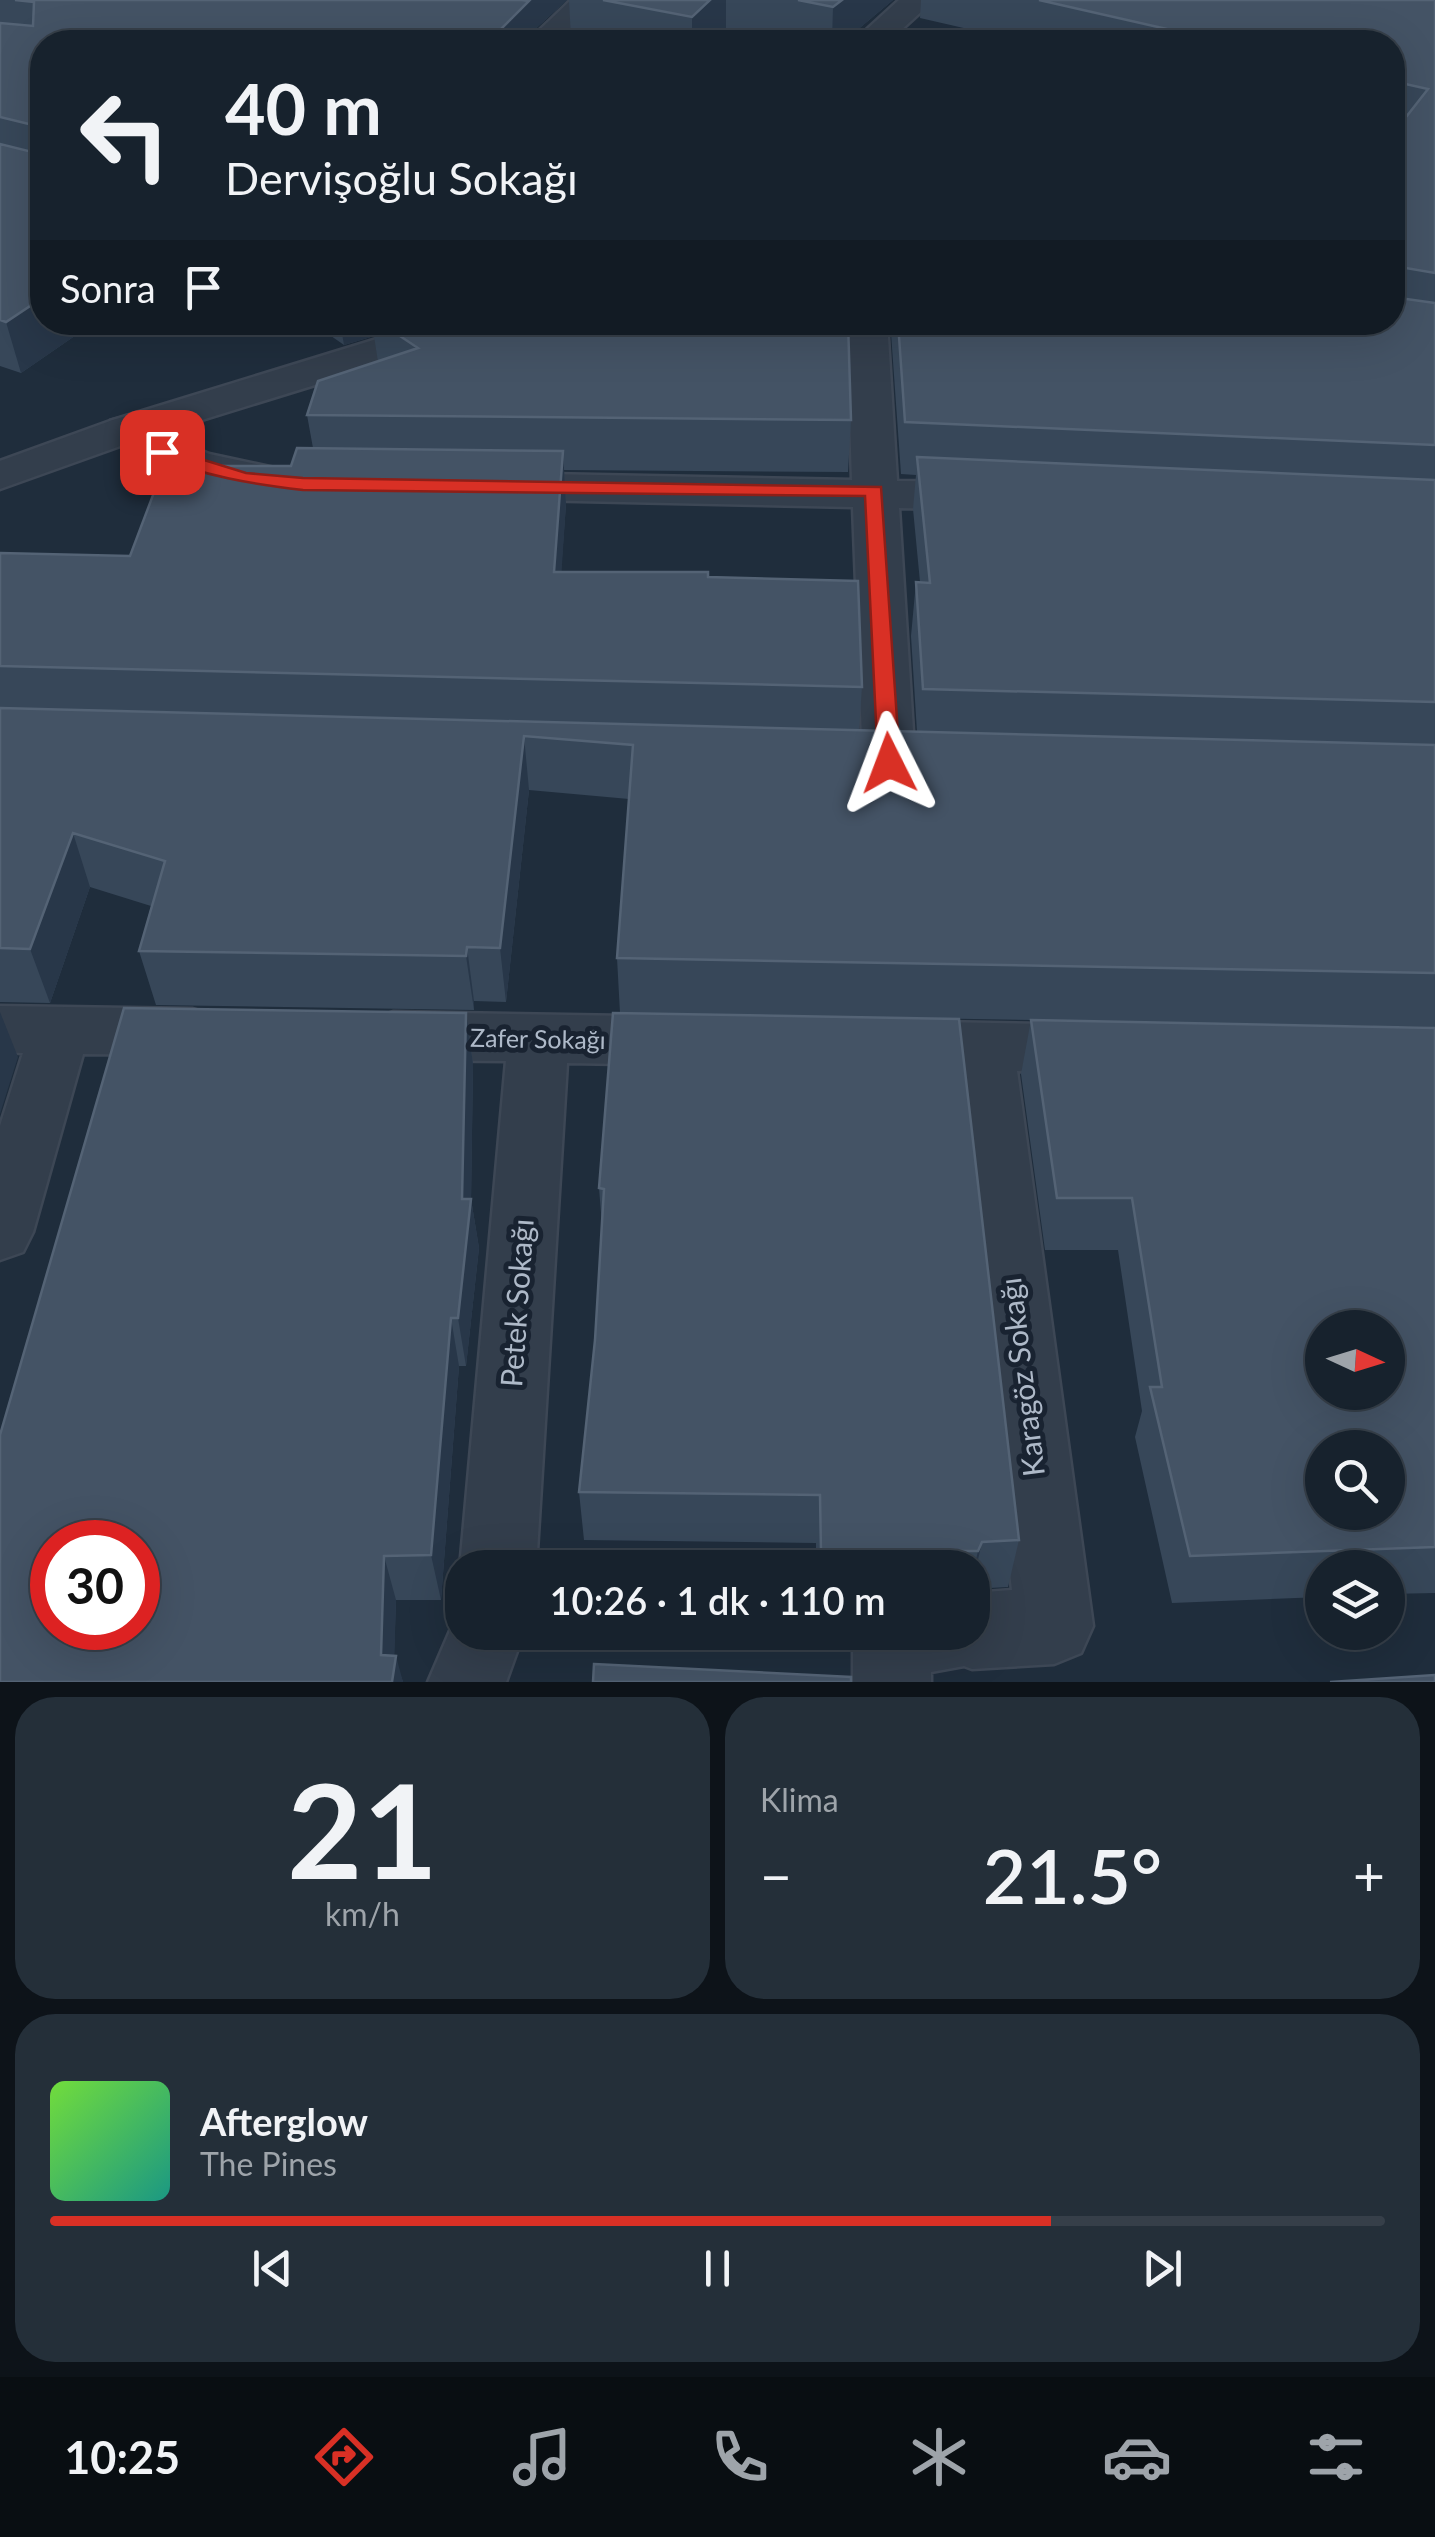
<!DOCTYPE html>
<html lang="tr">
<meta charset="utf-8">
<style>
body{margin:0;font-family:Lato,sans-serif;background:#242f39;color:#f1f3f6;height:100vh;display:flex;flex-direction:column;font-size:38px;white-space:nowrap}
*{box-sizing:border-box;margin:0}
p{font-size:32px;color:#9ea4aa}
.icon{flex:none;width:55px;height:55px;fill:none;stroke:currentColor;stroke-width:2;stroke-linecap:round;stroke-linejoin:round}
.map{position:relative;height:1682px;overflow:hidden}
.drawer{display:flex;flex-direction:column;gap:15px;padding:15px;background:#0d1319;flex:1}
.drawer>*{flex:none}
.banner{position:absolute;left:30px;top:30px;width:1375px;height:305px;border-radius:40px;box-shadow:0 10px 40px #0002,0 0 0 2px #363f49;background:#17222d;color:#f1f3f6;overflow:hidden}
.needle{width:65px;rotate:94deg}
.controls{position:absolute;left:1305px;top:1310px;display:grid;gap:20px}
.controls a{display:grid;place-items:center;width:100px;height:100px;border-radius:50%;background:#17222d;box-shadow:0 10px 40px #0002,0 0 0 2px #363f49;font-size:50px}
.speed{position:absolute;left:30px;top:1520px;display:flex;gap:20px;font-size:50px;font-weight:700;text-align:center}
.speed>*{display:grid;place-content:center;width:130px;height:130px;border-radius:50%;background:#17222d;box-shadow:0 10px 40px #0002,0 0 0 2px #363f49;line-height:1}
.speed .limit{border:15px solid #d22;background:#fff;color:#111}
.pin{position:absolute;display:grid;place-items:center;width:85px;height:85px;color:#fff;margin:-42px;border-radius:20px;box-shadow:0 5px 15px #0006}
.me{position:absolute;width:110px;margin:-55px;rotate:357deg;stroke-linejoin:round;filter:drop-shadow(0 0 8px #0008)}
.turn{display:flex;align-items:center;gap:35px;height:210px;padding:0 30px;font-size:45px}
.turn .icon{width:130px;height:130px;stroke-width:2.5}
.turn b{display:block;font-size:70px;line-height:85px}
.then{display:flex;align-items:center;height:95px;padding:0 30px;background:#0003;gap:20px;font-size:38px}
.big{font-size:75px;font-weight:600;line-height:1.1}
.drawer .widget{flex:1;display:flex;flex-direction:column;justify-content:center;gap:15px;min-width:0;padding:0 35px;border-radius:40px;background:#242f39}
.drawer .dial{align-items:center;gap:0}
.dial b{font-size:130px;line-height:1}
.song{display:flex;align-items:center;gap:30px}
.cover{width:120px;height:120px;border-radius:15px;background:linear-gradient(135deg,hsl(100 70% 55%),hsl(170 70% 35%))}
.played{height:10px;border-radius:5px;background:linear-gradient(90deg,#d93025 75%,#363f49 75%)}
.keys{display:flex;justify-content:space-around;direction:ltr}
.heat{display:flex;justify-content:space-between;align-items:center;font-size:55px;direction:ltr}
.drawer .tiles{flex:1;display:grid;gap:15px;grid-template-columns:1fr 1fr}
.widget:last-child{grid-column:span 2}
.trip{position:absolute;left:445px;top:1550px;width:545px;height:100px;border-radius:40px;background:#17222d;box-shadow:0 10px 40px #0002,0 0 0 2px #363f49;font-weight:600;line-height:100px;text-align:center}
.tab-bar{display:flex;height:160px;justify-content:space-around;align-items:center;background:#090e12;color:#9ea4aa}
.tab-bar .icon{width:70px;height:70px}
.tab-bar .active{color:#d93025}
.tab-bar b{font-size:45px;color:#f1f3f6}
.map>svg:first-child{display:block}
</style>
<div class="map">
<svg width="1435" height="1682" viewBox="0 0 1435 1682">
<rect width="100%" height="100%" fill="#1f2d3c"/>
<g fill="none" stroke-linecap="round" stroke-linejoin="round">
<defs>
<path id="minor" d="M571 0H605L561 42H527Z
M847 322H887L897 481 987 482 1003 486 1010 496 1003 506 987 510 899 508 915 763 908 776 889 781 870 776 863 763 853 507 489 499 473 496 467 486 473 476 489 473 852 480Z
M125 417 209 454 284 470 290 480 284 490C231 503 155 465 110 439L103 430 110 421Z
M0 1006 192 1009 213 1015 222 1032 213 1049 192 1055 83 1054 33 1232 23 1252 0 1260V1126L23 1053 0 1052Z
M393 1012 687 1017 708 1024 717 1041 708 1058 687 1065 567 1063 536 1568H462V1573L460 1568 506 1061 393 1060 372 1053 363 1036 372 1019Z
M888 1021 1102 1025 1124 1032 1132 1049 1124 1066 1102 1073 1017 1071 1093 1626 1081 1653 1054 1664 972 1669 964 1666 931 1672V1682H853V1632H972V1593L1012 1590 955 1070 888 1069 867 1062 858 1045 867 1028Z
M462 1603V1632H524L506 1682H428Z"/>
<path id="tertiary" d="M899 0H934L888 42H853Z
M432 322H496L490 331 140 439 0 489V461L110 421Z"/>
</defs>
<use href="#minor" stroke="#3d4755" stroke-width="5"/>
<use href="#tertiary" stroke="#3d4755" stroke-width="5"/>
<use href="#minor" fill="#333e4c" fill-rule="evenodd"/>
<use href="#tertiary" fill="#333e4c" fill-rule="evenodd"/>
</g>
<path fill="#374759" d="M0 0H567L531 33 42 42V322H95L21 373 0 366Z
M569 0H893L843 42H786L726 30 713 42H593L571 38Z
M921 0H1435V1027L620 1013 617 958 629 799 529 790 506 1002 474 1001V1010L156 1005 139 951 151 906 90 887 50 1003 0 1002V553L130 556 291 466 313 448 307 415 378 362 374 336 344 345 311 322H848L851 420 848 472 564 470 566 504 561 572 708 577 862 687 859 730 917 732 911 636 916 582H920L913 509 916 475 901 474 891 333 892 322H1392V135L1395 131H1392V42H1024L920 18Z
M466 1013 473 1064 471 1199 479 1248 466 1366H459L441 1600H396L394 1656 403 1682H0Z
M613 1013 1019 1540 1008 1587 972 1589V1568H816V1543L584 1540 579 1492 595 1340 602 1225 599 1188Z
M1031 1020 1435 1028V1593L1388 1594V1568H1322V1597L1172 1603 1135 1437 1142 1411 1118 1250H1045L1021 1074Z"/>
<path fill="#283749" d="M521 0H567L531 33 532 42H488Z
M710 0H726V30L713 42H692V17Z
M842 0H893L843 42H832L833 7Z
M42 298V322H95L21 373 6 322Z
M340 322H373L374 336 344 345Z
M563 451 566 504 558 625 554 572Z
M524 736 529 790 506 1002 500 948Z
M73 833 90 887 50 1003 30 949Z
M467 947 474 1001V1010L466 956Z
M0 1012 18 1057 0 1114Z
M466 1013 473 1064 471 1207V1199L479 1248 466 1366 458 1318Z
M451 1318 459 1366 441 1600 431 1555Z
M982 1542 972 1586V1577L978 1551Z
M384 1556 396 1600 394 1668 396 1656 403 1682H389L381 1655Z"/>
<path fill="#445365" stroke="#546375" stroke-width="2.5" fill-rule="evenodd" d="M15 0H522L529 1 488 42H42V298L6 322 0 320V144L32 152 33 125 0 117V23L33 26 34 2Z
M603 0H710L692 17Z
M798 0H842L833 7Z
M1039 0H1435V273L1406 268H1392V135L1428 89 1392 81V42H1224Z
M1392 297 1435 303V445L905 422 898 322H1392Z
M379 322H848L851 420 307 415 318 381 418 348Z
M297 448 563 451 554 572H708V577L858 581 862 687 0 666V553L130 556 164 466H291Z
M917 457 1435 480V702L923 689 916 582 930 583Z
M0 708 1435 745V973L617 958 633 745 524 736 500 948 467 947 466 956 139 951 165 861 73 833 30 949 0 948Z
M124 1008 466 1013 462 1199H471L458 1318H451L431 1555 384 1556 381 1655 396 1656 392 1682H0V1435ZM52 1542H138V1628H52Z
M613 1013 959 1019 1019 1540 982 1542 978 1551H821L820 1495 579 1492 595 1340 604 1189 599 1188Z
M1031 1020 1435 1028V1547L1190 1556 1150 1387H1162L1132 1198H1057ZM1322 1328H1388V1392H1322ZM1322 1448H1388V1512H1322Z
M594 1664 851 1677V1682H593Z
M1435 1675V1682H1330Z"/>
<path fill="#d93025" stroke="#8d1f18" stroke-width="2.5" d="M162 447 246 473 303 478 881 487 900 763 889 771 878 763 865 496 303 490C251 484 204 476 155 456V448Z"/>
<g text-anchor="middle" stroke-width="10" stroke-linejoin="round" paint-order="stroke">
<g font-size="25" fill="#aeb9c8" stroke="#192331">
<text transform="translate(538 1039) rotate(1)" y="9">Zafer Sokağı</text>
</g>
<g font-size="30" fill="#aeb9c8" stroke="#192331">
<text transform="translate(518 1303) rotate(-86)" y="10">Petek Sokağı</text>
<text transform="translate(1023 1377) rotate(-97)" y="10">Karagöz Sokağı</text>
</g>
</g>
</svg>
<div class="controls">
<a><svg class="needle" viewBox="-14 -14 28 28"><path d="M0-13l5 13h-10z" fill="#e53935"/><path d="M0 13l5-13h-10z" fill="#9ea4aa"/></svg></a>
<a><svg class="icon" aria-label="search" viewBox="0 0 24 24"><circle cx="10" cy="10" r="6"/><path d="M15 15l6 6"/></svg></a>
<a><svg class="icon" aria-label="layers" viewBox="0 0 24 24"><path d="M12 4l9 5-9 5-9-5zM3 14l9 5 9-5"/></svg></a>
</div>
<div class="speed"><div class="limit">30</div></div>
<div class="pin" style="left:162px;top:452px;background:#d93025"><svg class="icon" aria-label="arrive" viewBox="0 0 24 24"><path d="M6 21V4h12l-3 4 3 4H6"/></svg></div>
<svg class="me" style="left:889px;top:763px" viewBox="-20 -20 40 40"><path d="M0-17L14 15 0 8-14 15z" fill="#d93025" stroke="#fff" stroke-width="4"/></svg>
<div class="trip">10:26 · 1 dk · 110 m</div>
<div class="banner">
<div class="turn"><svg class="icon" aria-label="left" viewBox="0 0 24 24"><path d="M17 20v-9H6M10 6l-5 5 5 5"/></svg><div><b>40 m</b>Dervişoğlu Sokağı</div></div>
<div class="then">Sonra<svg class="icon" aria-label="arrive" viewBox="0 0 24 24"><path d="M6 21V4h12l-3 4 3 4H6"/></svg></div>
</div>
</div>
<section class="drawer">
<div class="tiles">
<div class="widget dial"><b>21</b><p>km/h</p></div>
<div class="widget"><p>Klima</p>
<div class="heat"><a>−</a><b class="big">21.5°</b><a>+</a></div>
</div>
<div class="widget">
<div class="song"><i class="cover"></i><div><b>Afterglow</b><p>The Pines</p></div></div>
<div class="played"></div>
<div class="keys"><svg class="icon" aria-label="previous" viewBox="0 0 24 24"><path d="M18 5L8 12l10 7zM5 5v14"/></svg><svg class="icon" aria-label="pause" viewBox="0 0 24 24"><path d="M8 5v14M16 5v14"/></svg><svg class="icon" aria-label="next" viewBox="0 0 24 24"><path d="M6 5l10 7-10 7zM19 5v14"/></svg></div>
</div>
</div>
</section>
<nav class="tab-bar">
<b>10:25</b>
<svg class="icon active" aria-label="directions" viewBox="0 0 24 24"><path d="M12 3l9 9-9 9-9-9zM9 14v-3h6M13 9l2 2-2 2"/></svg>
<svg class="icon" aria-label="music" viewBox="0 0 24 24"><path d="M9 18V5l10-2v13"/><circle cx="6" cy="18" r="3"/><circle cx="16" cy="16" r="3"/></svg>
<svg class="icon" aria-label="phone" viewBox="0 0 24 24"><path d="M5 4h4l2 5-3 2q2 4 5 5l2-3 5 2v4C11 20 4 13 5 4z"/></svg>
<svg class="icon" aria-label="climate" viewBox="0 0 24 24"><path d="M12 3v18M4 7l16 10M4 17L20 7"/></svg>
<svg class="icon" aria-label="car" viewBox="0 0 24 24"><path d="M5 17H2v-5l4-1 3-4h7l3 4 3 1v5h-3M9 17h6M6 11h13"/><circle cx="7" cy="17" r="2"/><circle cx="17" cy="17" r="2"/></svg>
<svg class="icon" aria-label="filters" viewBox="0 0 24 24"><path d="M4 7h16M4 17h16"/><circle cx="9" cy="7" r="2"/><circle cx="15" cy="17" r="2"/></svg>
</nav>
